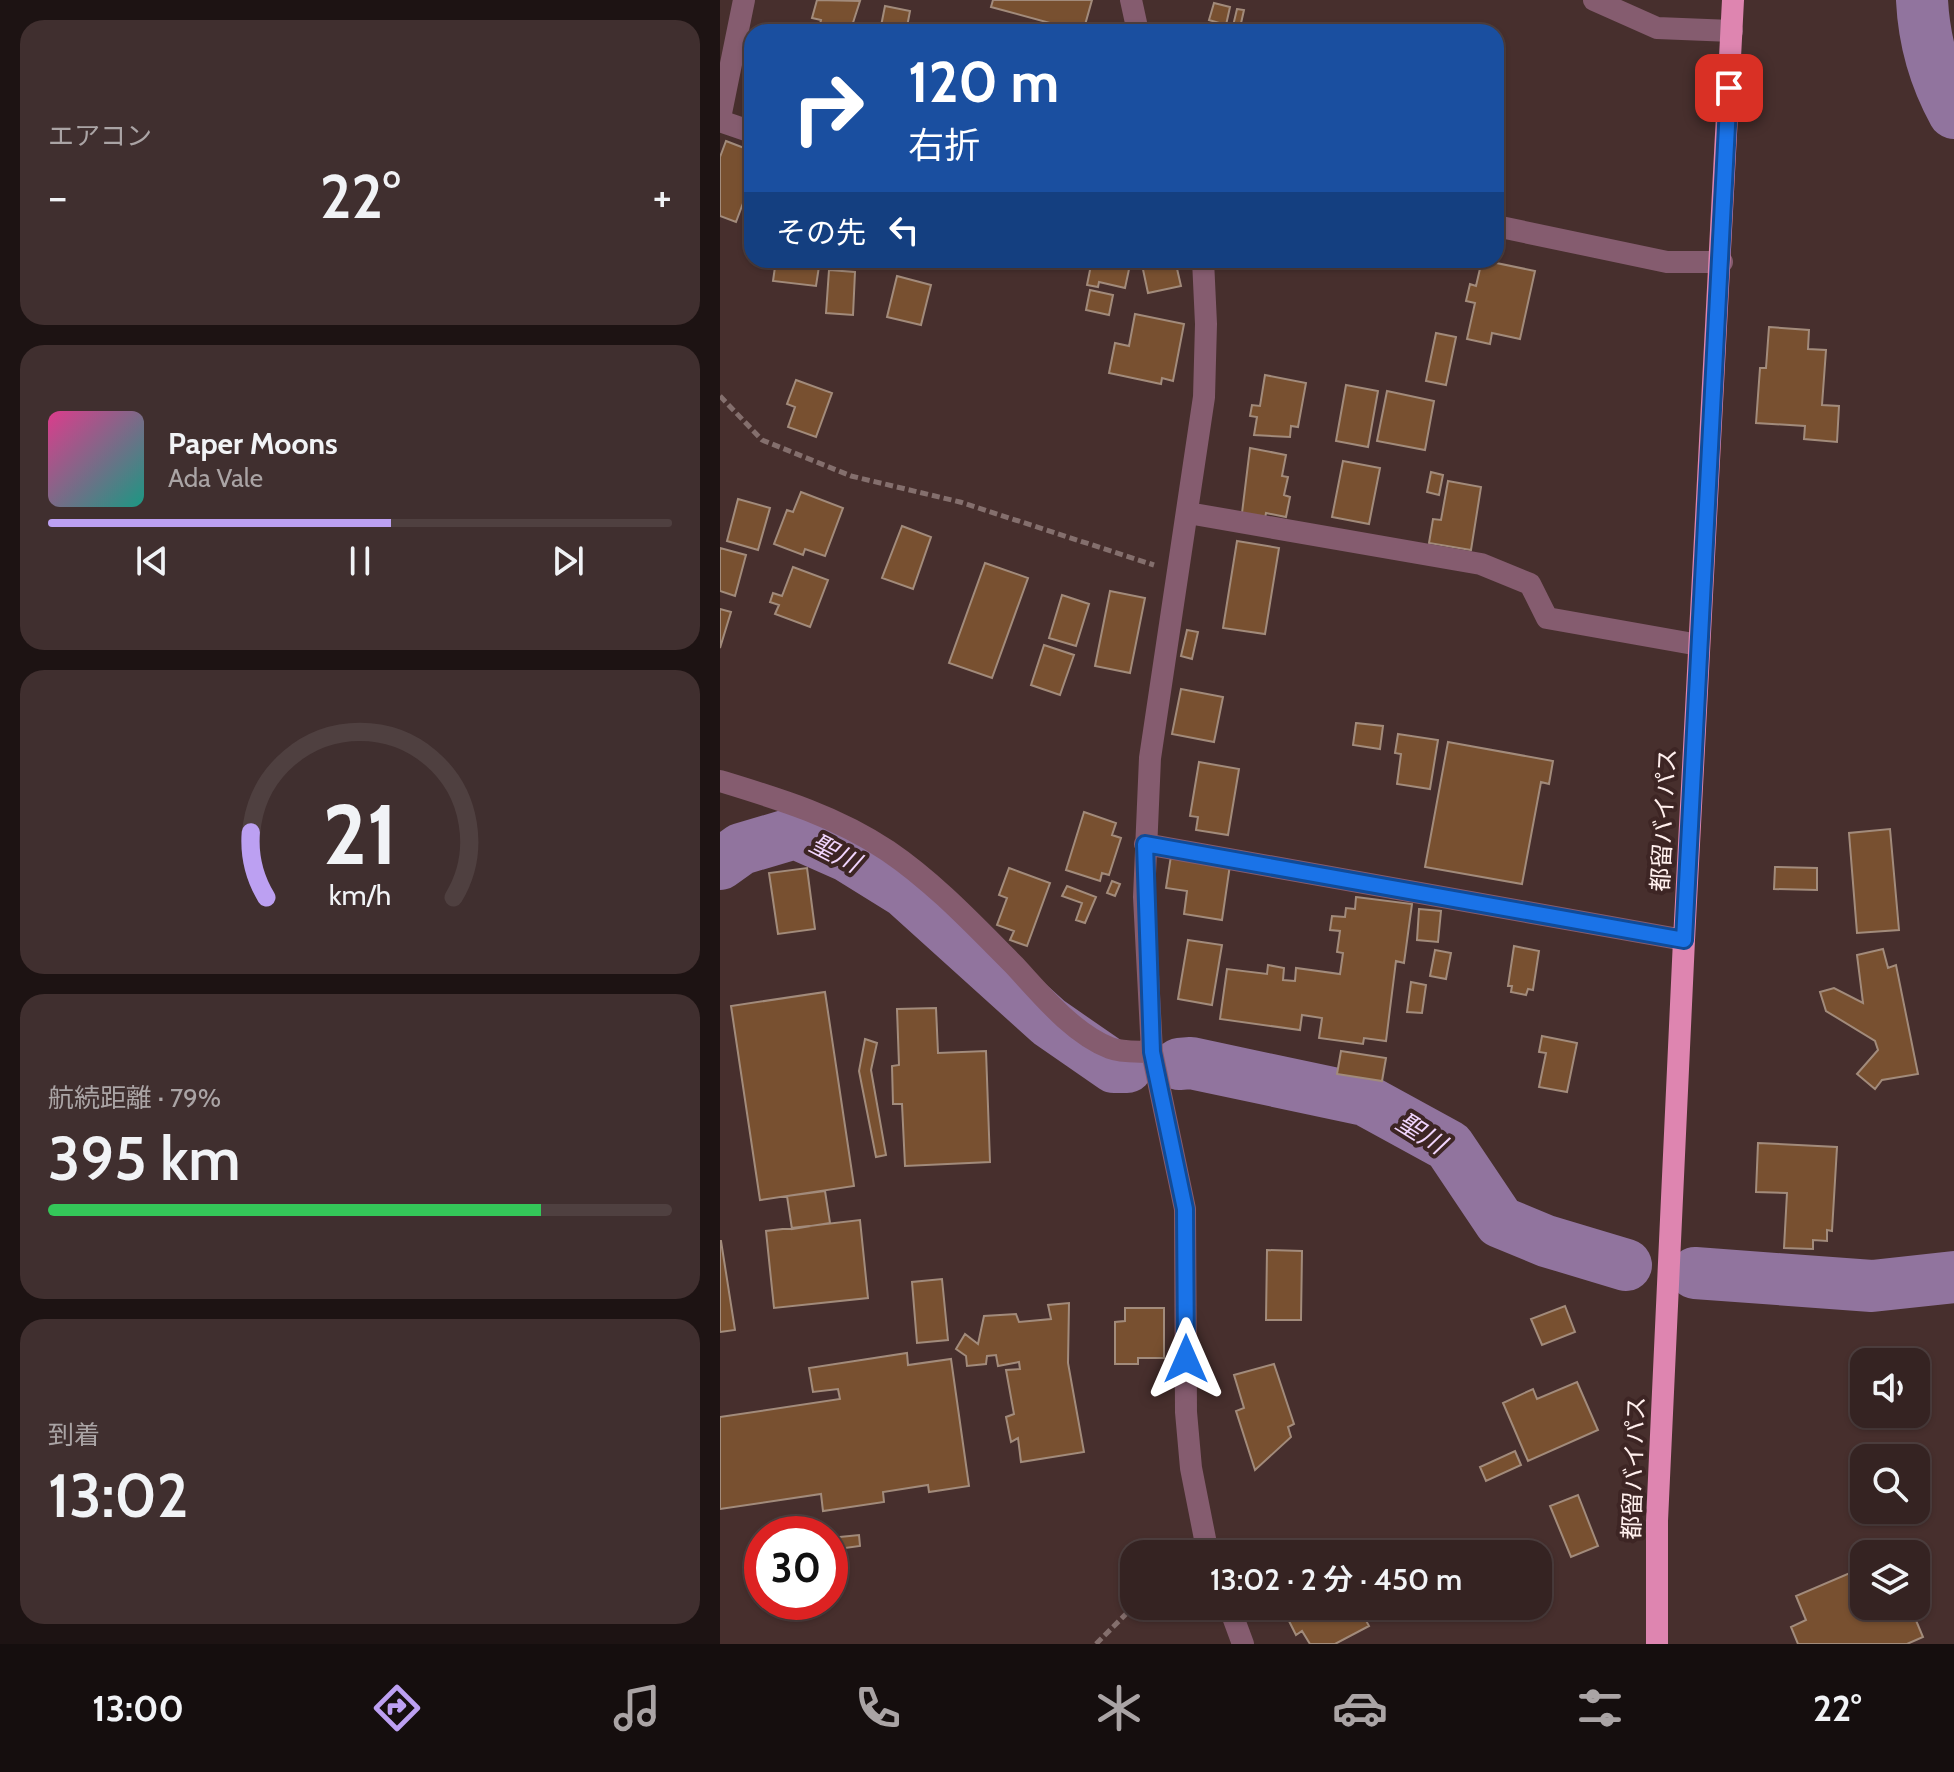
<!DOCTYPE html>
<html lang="ja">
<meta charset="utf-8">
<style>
body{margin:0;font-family:Cabin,"Noto Sans JP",sans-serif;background:#402f2f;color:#f1f3f6;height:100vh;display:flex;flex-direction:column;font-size:30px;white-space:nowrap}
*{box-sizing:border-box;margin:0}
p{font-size:26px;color:#aaa4a5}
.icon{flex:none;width:44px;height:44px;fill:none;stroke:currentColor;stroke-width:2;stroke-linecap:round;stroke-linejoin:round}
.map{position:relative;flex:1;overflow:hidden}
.side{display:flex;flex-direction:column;gap:20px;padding:20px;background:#1d1313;width:720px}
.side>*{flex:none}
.banner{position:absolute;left:24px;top:24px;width:760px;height:244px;border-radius:24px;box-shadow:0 2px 6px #0004,0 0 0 2px #4f4040;background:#1a4fa0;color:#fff;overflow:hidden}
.controls{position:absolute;left:1130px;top:1348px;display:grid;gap:16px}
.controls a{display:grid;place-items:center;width:80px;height:80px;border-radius:16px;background:#352322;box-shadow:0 2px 6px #0004,0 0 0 2px #4f4040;font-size:40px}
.speed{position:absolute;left:24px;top:1516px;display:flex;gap:16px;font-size:40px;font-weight:700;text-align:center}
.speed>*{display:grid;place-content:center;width:104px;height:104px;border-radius:50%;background:#352322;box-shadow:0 2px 6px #0004,0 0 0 2px #4f4040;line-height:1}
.speed .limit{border:12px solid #d22;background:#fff;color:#111}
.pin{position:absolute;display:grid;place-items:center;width:68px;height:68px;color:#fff;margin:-34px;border-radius:16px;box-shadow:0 4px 12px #0006}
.me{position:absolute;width:88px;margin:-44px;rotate:0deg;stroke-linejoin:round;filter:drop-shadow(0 0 6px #0008)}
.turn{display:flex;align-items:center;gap:28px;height:168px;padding:0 32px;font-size:36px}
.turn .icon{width:104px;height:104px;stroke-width:2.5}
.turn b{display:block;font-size:56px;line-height:68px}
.then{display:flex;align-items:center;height:76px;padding:0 32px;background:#0003;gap:16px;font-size:30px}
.big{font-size:60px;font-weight:600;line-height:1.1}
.side .tile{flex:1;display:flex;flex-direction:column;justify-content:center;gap:12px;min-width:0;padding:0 28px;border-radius:24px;background:#402f2f}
.side .dial{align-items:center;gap:0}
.dial svg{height:208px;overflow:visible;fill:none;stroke:#4f4040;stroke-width:7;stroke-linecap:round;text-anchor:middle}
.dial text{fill:#f1f3f6;stroke:none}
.song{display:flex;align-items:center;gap:24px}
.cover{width:96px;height:96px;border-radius:12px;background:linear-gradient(135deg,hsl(330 70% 55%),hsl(170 70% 35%))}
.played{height:8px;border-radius:4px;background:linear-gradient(90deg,#bca0f2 55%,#4f4040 55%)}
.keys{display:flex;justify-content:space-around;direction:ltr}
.heat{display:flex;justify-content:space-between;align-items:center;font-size:44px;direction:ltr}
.charge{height:12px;border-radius:6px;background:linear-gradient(90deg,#34c759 79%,#4f4040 0)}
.trip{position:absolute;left:400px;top:1540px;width:432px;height:80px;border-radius:24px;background:#352322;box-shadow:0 2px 6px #0004,0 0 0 2px #4f4040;font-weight:600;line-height:80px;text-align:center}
.menu{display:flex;height:128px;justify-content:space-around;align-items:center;background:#150e0e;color:#aaa4a5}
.menu .icon{width:56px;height:56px}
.menu .selected{color:#bca0f2}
.menu b{font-size:36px;color:#f1f3f6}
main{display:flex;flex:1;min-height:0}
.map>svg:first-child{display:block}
</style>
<main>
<section class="side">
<div class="tile"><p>エアコン</p>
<div class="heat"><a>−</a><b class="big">22°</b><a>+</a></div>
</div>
<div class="tile">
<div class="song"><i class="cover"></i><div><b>Paper Moons</b><p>Ada Vale</p></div></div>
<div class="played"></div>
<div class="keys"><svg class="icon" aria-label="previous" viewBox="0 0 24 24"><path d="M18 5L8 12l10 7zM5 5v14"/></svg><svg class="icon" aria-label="pause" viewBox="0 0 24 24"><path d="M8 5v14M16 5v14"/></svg><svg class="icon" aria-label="next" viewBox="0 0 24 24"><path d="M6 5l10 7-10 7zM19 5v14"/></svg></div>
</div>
<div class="tile dial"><svg viewBox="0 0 100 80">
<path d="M14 69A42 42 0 1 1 86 69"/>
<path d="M14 69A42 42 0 0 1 8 44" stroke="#bca0f2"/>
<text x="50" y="56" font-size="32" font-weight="700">21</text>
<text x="50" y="72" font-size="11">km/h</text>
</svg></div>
<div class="tile"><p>航続距離 · 79%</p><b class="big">395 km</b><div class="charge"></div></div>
<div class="tile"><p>到着</p><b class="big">13:02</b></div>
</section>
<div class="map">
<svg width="1234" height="1644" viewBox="0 0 1234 1644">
<rect width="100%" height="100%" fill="#472f2d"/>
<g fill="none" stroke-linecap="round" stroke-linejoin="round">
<path stroke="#91749e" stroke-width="52" d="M1202 0C1204 41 1214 77 1234 113
M0 864 21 849 75 833 127 856 185 892 329 1022 394 1067H407
M459 1064 471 1063 645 1100 729 1146 780 1222 826 1241 906 1265
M975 1273 1152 1286 1234 1277"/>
</g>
<path fill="#785030" stroke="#a28b7b" stroke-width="2" d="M97 0 140 1 130 32H98L101 20 92 18Z
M273 0H372L363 32 271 7Z
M494 3 510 7 506 25 489 20Z
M165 6 190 11 186 32H146L148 24 161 26Z
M517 9 524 10 519 32 512 30Z
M6 141 32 151V179L16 222 0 216V157Z
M56 260H100L96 286 53 281Z
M372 260H411L405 288 379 282 378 287 367 285Z
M421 260H455L461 286 428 293Z
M762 260 815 271 800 339 772 333 770 344 747 339 755 303 746 301 750 284 756 286Z
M109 270 135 272 133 315 106 313Z
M177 276 211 285 201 325 167 317Z
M370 290 393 295 389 315 366 310Z
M415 314 464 324 453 381 442 378 441 384 389 373 395 343 409 346Z
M1049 327 1089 330 1088 349 1106 350 1102 405 1119 406 1117 442 1084 439 1085 426 1036 423 1040 368H1046Z
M716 333 736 337 726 385 706 381Z
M545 375 586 383 578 427 571 426 570 437 534 435 537 417 530 416 532 405 540 406Z
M76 380 112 393 96 437 68 427 75 407 67 404Z
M626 385 658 391 648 447 616 441Z
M667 391 714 401 705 450 657 441Z
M530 448 566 455 562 476 568 477 564 495 570 497 566 517 546 513 545 518 522 513Z
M623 461 660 468 649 524 612 517Z
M711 472 723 475 719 495 707 492Z
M728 481 761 487 751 550 709 543 713 519 721 520Z
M81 492 123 508 105 556 85 549 83 555 54 544 67 510 73 512Z
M18 499 50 508 38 550 7 541Z
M182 526 211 537 193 589 162 578Z
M517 541 559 548 545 634 503 628Z
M0 548 26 555 15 596 0 591Z
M265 563 308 578 272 678 229 663Z
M73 567 108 580 90 627 55 614 59 605 50 602 53 593 62 596Z
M390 591 425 598 410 673 375 666Z
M342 595 369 604 356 646 329 638Z
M0 609 11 612 0 648Z
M467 630 478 632 472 659 461 656Z
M324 645 354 655 340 695 311 685Z
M461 689 503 697 494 742 452 734Z
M636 723 663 726 660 749 633 745Z
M678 734 718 740 710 789 677 784 681 754 675 753Z
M728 742 833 761 829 784 821 782 802 884 705 867Z
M479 762 519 769 508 835 476 830 478 817 470 816Z
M364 812 396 823 392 835 401 838 389 875 382 873 380 881 346 870Z
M1170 829 1179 930 1137 933 1129 833Z
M451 856 510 865 502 920 464 914 467 891 446 888Z
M1055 867 1097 868V890L1054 889Z
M87 868 95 929 58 934 49 873Z
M289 868 330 883 307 946 290 940 294 931 277 925 287 898 279 895Z
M392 881 400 884 395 896 387 893Z
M347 886 376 897 365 923 356 920 362 903 342 896Z
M636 897 692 904 684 963 676 961 666 1041 644 1038 643 1044 599 1038 602 1018 582 1015 580 1030 500 1019 507 969 547 974 548 965 564 968 563 980 575 981 576 968 620 974 623 953 617 952 620 931 610 930 612 916 625 917 626 908 635 909Z
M699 909 721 911 718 942 697 940Z
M468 940 502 945 492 1005 458 999Z
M794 946 819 951 813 990 808 989 806 995 791 992 792 986H788Z
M1163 949 1168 968 1176 965 1198 1074 1162 1080 1155 1089 1137 1074 1158 1050 1155 1041 1106 1011 1100 992 1114 988 1143 1003 1137 955Z
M715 950 731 953 726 979 710 976Z
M691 982 706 985 702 1013 687 1012Z
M105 992 134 1186 40 1200 11 1006Z
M216 1008 218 1053 266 1051 270 1162 185 1166 182 1104H173L172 1066 179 1065 177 1009Z
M822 1036 857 1043 847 1092 819 1087 826 1053 819 1052Z
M145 1039 157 1043 151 1070 166 1155 156 1157 139 1071Z
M621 1051 666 1058 662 1081 617 1074Z
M1038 1143 1117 1147 1112 1231 1107 1230V1241L1093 1240V1249L1064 1248 1067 1193 1036 1192Z
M105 1191 110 1223 72 1229 67 1196Z
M140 1220 148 1298 54 1308 46 1231Z
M1 1241 15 1330 0 1332V1241Z
M547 1250 582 1251 581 1320H546Z
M222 1279 228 1340 197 1343 192 1282Z
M349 1303 348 1363 364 1452 301 1462 298 1438 291 1442 286 1417 294 1414 286 1370 300 1369 299 1362 278 1366 276 1355 267 1356 266 1364 247 1366 246 1356 236 1349 245 1334 258 1344 264 1316 296 1314 299 1322 331 1319 328 1305Z
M845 1306 855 1332 822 1345 811 1319Z
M405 1308H444V1358H418V1364H395V1322L405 1321Z
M187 1353 188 1365 231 1359 249 1486 209 1492 208 1485 163 1492 164 1502 103 1511 101 1494 0 1509V1417L120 1399 118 1389 93 1392 89 1368Z
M554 1364 574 1424 568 1427 571 1437 535 1470 516 1411 524 1408 514 1375Z
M857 1382 878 1430 808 1461 783 1403 813 1389 817 1399Z
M795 1451 801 1465 766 1481 760 1467Z
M858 1495 878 1546 851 1557 830 1506Z
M139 1535 140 1546 110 1550V1538Z
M1144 1567V1606H1190L1203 1637 1187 1644H1078L1071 1627 1086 1620 1076 1596Z
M590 1606H644L641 1611 649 1626 615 1644H590L582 1631 576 1635 569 1621Z"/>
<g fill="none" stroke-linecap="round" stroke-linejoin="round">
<path stroke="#846f6d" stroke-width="5" stroke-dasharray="8 4" stroke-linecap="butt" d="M0 396 42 440 131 476 240 502 434 565
M376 1644 414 1606"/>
<path stroke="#855c6f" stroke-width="22" d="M411 0 418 32
M874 0 937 28 1012 31
M0 118 24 0
M0 121 32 132
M776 226 947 262H1002
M483 260 486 324 484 397 430 758 424 897 432 1052 465 1209 466 1412 471 1468 488 1554
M468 513 761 564 810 584 827 618 979 645
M0 781C59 799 116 816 168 851 215 883 254 925 294 965 321 994 352 1033 390 1048 402 1053 420 1051 432 1052
M425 844 964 940
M509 1606 523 1644"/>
<path stroke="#de85b0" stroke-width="22" d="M937 1644V1521L964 940 1013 0"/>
</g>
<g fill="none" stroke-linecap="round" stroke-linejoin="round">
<defs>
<path id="route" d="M466 1359 465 1209 432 1052 425 844 964 940 1009 88"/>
</defs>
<use href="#route" stroke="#114b97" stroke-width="20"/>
<use href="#route" stroke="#1a73e8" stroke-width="14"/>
</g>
<g text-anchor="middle" stroke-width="8" stroke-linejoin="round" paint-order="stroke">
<g font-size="24" fill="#ffefed" stroke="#3d2524">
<text transform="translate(944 820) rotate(-87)" y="8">都留バイパス</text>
<text transform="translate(914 1468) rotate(-88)" y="8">都留バイパス</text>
</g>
<g font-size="26" font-style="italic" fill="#f1d5fd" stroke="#3d2524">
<text transform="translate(115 853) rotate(27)" y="9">聖川</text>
<text transform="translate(701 1133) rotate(32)" y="9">聖川</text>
</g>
</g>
</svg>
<div class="controls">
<a><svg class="icon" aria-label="sound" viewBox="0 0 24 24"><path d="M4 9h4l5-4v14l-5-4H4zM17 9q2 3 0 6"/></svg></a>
<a><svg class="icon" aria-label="search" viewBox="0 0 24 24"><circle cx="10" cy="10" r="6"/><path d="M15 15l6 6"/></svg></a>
<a><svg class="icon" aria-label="layers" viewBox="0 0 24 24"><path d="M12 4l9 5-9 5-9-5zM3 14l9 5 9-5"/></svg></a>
</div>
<div class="speed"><div class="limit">30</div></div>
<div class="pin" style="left:1009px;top:88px;background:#d93025"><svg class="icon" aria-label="arrive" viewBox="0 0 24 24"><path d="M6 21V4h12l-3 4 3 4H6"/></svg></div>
<svg class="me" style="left:466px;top:1359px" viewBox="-20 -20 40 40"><path d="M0-17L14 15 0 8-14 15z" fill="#1a73e8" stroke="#fff" stroke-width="4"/></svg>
<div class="trip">13:02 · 2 分 · 450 m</div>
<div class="banner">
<div class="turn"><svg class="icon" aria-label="right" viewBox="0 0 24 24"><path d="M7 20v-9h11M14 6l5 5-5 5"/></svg><div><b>120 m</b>右折</div></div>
<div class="then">その先<svg class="icon" aria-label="left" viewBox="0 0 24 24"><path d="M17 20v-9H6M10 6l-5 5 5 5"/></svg></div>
</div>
</div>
</main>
<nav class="menu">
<b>13:00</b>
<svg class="icon selected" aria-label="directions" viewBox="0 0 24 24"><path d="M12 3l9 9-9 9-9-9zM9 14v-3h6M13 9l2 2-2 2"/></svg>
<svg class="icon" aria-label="music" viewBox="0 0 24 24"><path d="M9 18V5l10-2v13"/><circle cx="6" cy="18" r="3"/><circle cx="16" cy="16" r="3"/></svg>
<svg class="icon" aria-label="phone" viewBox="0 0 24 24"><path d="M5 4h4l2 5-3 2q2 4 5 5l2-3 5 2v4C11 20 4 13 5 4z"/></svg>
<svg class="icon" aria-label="climate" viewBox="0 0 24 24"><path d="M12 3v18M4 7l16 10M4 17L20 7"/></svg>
<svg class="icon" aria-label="car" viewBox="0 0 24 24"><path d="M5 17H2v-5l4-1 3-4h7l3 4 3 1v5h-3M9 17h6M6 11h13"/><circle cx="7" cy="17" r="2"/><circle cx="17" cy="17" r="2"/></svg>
<svg class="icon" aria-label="filters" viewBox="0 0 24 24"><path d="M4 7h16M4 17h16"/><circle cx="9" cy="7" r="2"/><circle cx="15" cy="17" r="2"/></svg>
<b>22°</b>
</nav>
